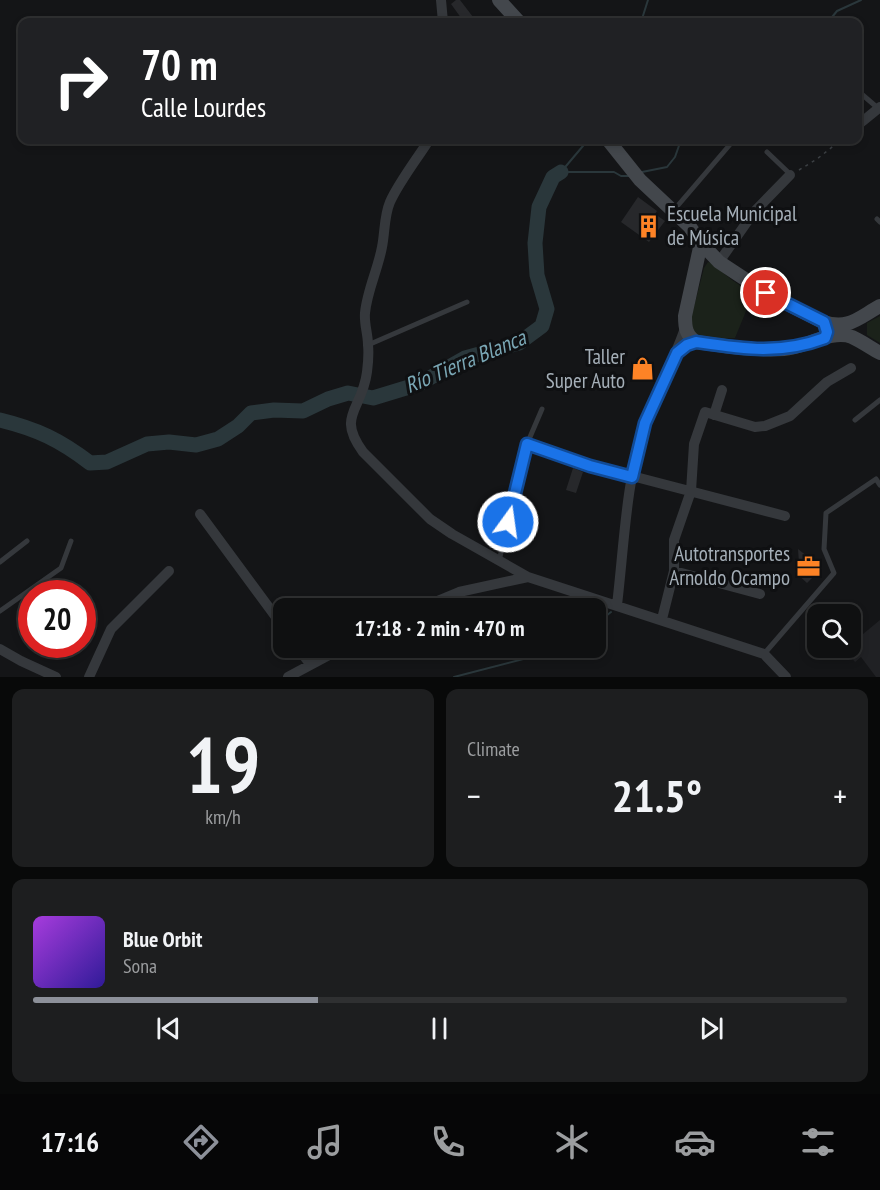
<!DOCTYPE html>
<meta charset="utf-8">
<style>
body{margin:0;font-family:"PT Sans Narrow",sans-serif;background:#1d1e1f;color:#f1f3f6;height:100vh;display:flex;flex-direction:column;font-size:22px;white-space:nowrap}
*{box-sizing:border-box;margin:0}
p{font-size:20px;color:#9b9d9f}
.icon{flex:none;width:33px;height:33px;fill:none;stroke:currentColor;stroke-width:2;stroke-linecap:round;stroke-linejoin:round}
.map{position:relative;height:677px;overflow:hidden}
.side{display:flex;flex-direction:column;gap:12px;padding:12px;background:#080909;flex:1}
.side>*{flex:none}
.hud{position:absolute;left:18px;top:18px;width:844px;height:126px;border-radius:12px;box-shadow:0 3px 9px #0003,0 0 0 2px #2f3031;background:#202124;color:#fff;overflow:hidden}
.fabs{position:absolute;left:807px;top:604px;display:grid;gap:12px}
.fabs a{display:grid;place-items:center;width:54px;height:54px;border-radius:12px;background:#0f1011;box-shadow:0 3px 9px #0003,0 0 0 2px #2f3031;font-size:30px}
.speed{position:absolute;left:18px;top:580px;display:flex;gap:12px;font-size:30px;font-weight:700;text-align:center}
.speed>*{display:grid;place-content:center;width:78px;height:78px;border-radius:50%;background:#0f1011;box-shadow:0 3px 9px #0003,0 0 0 2px #2f3031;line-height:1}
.speed .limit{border:9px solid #d22;background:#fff;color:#111}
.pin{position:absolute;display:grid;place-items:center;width:51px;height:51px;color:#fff;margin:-26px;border:3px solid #fff;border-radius:50%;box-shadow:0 2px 6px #0007}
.me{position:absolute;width:66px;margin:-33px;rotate:14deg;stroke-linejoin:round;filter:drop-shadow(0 0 4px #0008)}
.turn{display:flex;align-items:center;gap:21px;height:126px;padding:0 24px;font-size:27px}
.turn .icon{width:78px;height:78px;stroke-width:2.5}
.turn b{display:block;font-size:42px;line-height:51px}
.big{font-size:45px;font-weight:700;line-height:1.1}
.side .card{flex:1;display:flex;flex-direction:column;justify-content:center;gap:9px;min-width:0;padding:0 21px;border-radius:12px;background:#1d1e1f}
.side .dial{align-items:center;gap:0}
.dial b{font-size:78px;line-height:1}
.song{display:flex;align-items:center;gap:18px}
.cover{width:72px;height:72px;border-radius:9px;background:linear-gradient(135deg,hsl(280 70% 55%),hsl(250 70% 35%))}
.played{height:6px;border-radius:3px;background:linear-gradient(90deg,#8c9099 35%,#2f3031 35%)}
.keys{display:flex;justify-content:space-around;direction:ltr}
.heat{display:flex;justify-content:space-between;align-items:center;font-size:33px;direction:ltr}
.side .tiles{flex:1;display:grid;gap:12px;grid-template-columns:1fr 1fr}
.card:last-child{grid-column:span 2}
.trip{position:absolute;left:273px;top:598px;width:333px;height:60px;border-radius:12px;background:#0f1011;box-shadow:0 3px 9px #0003,0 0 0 2px #2f3031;font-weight:700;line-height:60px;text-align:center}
.menu{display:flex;height:96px;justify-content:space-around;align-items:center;background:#060607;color:#9b9d9f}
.menu .icon{width:42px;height:42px}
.menu .selected{color:#8c9099}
.menu b{font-size:27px;color:#f1f3f6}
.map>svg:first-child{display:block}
</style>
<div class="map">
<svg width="880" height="677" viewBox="0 0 880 677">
<rect width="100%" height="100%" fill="#141517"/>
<path fill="#202124" d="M880 620V677H876L861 657 855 662 845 649 850 648 851 644Z"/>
<path fill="#1b221a" d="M708 262 711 263 732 280 753 294 735 338C721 339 705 341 693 332L691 318 704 268Z
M880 316V343L867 335V323Z"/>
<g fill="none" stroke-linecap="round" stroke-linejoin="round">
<path stroke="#2a373b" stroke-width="2" d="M641 22 648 0
M828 22 837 11 861 0
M561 172H614L621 176H631
M561 172 588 140
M642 172 667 167 675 157 681 140
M596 624 611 612
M454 677 566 648"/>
<path stroke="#2a373b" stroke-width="15" d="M0 420C37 429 60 440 90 463L107 462 147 444 169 442 196 445 218 439 238 426 251 413 274 410 303 411 328 399 348 393 373 398 419 384 465 358 519 343 542 326 547 309 537 275 535 243 539 207 553 177 561 172"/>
</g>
<path fill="#27282b" d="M456 0H460L473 17 469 22H464L451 4Z
M638 197 657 211 655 214 665 221 649 242 621 222Z
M573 468 583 472 576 493 566 490Z
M798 549 822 568 807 583 795 572 799 563Z"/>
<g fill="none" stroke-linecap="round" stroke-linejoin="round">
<path stroke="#3b3f43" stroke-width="1.5" stroke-dasharray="3 4.5" stroke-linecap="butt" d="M799 170 817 159 841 140"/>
<path stroke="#35383c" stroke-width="5" d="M858 91 879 109
M767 152 790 174
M674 210 733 141
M877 219 880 222
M368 345 467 302
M855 420 880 400
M527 444 590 466 631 476
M499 561 527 444 542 409
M0 562 27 541
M0 611 61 568 71 541
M764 654 834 573 824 549 826 513 876 479 880 485"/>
<path stroke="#35383c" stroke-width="10" d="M441 0 443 22
M858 125 880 107
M429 140C417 159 399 182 390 202 384 216 385 232 382 247 378 269 367 291 365 313 364 324 368 334 368 345 369 354 368 364 367 372 362 411 336 415 363 452L430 519 452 534 528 577 764 654 786 677
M719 262 754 212 790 175
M714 415 722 390
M632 476 785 516
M200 514 284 628
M674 571 760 594
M617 605C624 546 626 482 644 425 655 391 674 362 685 328
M418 609 459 592 528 577
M662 619 674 571V540L691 491 694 444 705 412 755 427 765 426 790 416 827 382 851 368
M298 648 310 664
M0 649 21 661 56 677
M89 677 111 629 169 571
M288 677 342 648"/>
<path stroke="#43474c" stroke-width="14" d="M499 0 519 22
M608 140 640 180 690 227 701 243 719 262 766 293 823 322C849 330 858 318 880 306
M701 243 685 316C685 328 686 335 696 342 725 346 756 351 784 349 805 348 831 329 852 337 861 341 871 348 880 353"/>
</g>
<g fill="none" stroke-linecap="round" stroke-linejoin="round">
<defs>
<path id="route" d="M508 522 527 444 590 466 632 477 645 423 677 353 687 345 696 342C743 349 780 355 825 338L827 332 824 322 766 293"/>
</defs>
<use href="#route" stroke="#114b97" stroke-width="15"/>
<use href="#route" stroke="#1a73e8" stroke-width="10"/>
</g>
<defs>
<symbol id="building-bare" viewBox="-9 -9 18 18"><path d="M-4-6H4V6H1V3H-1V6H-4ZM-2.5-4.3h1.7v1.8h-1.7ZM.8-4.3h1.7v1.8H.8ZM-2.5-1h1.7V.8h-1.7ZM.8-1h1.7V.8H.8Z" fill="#fd8326" stroke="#0f1012" stroke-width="2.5" paint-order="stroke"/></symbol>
<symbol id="shop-bare" viewBox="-9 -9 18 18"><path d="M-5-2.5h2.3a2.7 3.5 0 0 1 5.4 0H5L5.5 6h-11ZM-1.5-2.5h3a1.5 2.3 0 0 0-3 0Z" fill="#fd8326" stroke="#0f1012" stroke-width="2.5" paint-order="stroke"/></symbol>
<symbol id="office-bare" viewBox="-9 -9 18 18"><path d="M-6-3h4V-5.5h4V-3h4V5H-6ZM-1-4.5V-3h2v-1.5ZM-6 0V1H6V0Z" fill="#fd8326" stroke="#0f1012" stroke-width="2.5" paint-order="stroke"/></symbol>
</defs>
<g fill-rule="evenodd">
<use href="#building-bare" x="632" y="210" width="33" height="33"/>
<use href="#shop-bare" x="626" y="352" width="33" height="33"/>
<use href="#office-bare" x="792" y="550" width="33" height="33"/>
</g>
<g text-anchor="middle" stroke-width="6" stroke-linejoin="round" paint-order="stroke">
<g font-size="21" fill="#a5afb8" stroke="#0f1012" text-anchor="end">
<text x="667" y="221" text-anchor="start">Escuela Municipal<tspan x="667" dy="24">de Música</tspan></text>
<text x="625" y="364">Taller<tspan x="625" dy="24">Super Auto</tspan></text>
<text x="790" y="561">Autotransportes<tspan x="790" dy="24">Arnoldo Ocampo</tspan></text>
</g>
<g font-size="22" font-style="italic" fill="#7aa7b5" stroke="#0f1012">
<text transform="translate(465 361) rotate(-23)" y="8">Río Tierra Blanca</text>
</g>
</g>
</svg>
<div class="fabs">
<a><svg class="icon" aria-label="search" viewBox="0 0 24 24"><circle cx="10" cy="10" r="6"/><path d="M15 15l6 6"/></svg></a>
</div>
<div class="speed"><div class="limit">20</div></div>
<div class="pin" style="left:766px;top:293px;background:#d93025"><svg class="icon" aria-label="arrive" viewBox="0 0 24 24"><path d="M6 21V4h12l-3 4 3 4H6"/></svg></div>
<svg class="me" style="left:508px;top:522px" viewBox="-20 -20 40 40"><circle r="17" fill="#1a73e8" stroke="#fff" stroke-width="3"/><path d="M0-11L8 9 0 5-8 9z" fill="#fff"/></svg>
<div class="trip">17:18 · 2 min · 470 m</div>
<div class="hud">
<div class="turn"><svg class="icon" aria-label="right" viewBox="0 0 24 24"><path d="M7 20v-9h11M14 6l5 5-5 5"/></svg><div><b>70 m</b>Calle Lourdes</div></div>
</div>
</div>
<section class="side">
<div class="tiles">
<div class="card dial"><b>19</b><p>km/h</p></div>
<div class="card"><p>Climate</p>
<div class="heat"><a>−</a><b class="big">21.5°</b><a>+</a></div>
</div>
<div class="card">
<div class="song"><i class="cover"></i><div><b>Blue Orbit</b><p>Sona</p></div></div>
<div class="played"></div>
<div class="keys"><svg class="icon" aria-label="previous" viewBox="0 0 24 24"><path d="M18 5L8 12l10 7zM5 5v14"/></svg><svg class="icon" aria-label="pause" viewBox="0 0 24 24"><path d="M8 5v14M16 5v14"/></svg><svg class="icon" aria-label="next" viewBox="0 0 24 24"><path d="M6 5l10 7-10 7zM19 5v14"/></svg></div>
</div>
</div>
</section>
<nav class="menu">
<b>17:16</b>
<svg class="icon selected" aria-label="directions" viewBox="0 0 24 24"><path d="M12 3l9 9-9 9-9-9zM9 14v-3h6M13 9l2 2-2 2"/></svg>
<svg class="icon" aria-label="music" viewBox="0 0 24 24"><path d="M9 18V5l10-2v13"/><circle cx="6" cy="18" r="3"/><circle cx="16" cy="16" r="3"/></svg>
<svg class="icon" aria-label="phone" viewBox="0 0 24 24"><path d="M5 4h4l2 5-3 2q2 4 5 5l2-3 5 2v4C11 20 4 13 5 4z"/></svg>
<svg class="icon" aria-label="climate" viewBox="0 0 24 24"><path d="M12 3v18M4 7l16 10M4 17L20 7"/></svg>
<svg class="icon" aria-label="car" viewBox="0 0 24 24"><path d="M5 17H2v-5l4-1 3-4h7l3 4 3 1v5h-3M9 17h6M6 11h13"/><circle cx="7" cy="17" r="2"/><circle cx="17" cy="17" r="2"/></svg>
<svg class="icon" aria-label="filters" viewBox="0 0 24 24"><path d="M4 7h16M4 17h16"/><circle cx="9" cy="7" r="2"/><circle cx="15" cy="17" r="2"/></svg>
</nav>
